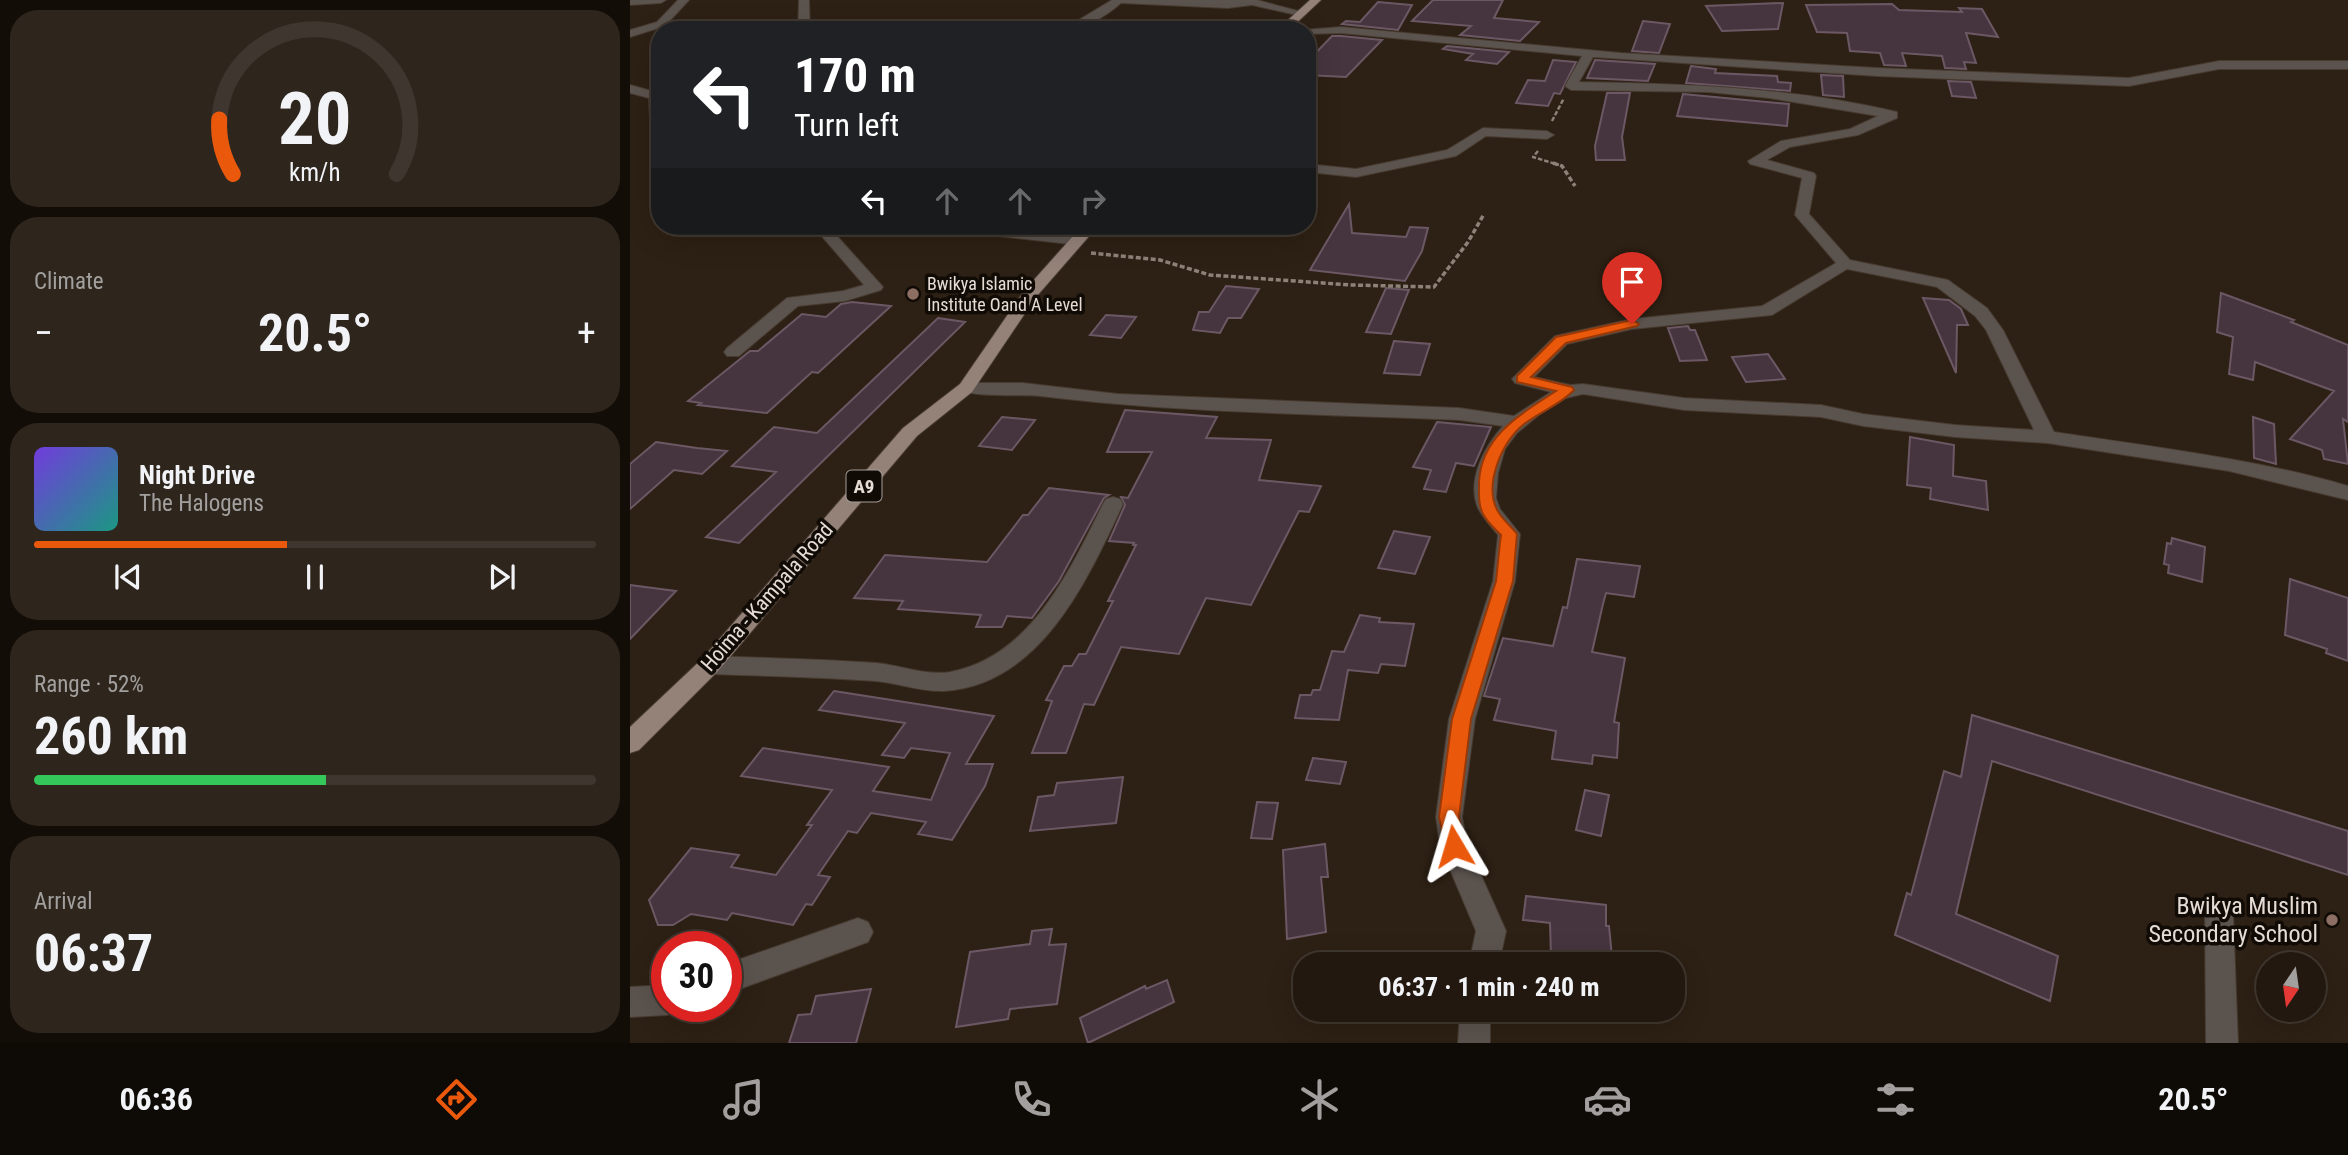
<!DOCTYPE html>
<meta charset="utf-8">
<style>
body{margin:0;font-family:"Roboto Condensed",sans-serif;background:#2e251d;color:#f1f3f6;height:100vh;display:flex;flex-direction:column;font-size:26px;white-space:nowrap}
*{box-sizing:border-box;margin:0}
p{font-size:23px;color:#a2a09e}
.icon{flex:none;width:38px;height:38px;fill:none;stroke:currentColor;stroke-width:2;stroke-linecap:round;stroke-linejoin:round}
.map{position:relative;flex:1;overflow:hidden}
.sheet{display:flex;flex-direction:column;gap:10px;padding:10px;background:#130d08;width:630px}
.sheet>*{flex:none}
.hud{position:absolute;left:21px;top:21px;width:665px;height:214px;border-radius:28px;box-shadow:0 7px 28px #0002,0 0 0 2px #3f372f;background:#202124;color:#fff;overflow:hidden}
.needle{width:46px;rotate:193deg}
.controls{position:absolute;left:1626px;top:952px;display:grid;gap:14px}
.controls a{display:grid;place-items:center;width:70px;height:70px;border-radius:50%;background:#22180f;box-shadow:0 7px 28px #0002,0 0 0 2px #3f372f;font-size:35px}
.speed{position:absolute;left:21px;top:931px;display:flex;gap:14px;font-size:35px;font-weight:700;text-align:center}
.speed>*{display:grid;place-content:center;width:91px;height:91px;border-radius:50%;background:#22180f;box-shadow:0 7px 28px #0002,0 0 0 2px #3f372f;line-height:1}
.speed .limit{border:10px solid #d22;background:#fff;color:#111}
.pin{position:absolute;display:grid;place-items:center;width:60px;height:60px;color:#fff;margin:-72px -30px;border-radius:50% 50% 50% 0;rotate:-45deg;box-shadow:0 0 7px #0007}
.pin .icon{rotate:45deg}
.me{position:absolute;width:77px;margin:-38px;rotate:353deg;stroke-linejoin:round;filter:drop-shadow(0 0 5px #0008)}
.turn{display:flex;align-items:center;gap:24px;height:147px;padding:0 28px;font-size:32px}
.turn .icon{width:91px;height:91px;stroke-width:2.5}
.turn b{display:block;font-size:49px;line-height:60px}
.lanes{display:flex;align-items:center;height:66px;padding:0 28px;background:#0003;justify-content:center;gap:35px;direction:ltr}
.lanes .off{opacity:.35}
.big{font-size:52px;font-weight:700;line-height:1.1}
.sheet .card{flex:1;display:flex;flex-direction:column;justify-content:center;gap:10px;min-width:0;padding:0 24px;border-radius:28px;background:#2e251d}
.sheet .dial{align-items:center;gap:0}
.dial svg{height:182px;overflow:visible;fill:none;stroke:#3f372f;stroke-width:7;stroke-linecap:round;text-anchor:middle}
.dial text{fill:#f1f3f6;stroke:none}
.song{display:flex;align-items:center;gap:21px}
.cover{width:84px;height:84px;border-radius:10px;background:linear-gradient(135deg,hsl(260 70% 55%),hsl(170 70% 35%))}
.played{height:7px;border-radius:4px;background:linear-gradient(90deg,#ea580c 45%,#3f372f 45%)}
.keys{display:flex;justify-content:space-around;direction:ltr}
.heat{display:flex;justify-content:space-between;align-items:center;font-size:38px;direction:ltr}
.charge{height:10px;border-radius:5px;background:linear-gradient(90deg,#34c759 52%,#3f372f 0)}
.trip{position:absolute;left:663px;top:952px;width:392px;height:70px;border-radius:28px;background:#22180f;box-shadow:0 7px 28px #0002,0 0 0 2px #3f372f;font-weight:700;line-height:70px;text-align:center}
.dock{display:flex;height:112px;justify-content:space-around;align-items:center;background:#0e0a06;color:#a2a09e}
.dock .icon{width:49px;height:49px}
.dock .active{color:#ea580c}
.dock b{font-size:32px;color:#f1f3f6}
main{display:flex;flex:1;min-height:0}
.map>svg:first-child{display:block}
</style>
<main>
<section class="sheet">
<div class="card dial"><svg viewBox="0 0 100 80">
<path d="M14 69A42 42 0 1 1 86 69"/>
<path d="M14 69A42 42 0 0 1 8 45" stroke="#ea580c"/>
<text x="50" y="56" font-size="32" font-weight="700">20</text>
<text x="50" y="72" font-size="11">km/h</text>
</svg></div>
<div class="card"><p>Climate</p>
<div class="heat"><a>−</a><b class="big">20.5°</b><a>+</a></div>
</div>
<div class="card">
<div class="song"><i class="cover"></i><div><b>Night Drive</b><p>The Halogens</p></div></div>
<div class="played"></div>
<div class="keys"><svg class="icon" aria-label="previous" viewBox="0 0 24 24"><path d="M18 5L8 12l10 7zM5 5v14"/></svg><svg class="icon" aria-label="pause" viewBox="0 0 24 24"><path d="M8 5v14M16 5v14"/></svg><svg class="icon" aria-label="next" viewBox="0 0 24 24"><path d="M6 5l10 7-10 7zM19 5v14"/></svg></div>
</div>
<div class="card"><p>Range · 52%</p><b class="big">260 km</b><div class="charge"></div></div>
<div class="card"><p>Arrival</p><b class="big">06:37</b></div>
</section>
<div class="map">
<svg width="1718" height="1043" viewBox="0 0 1718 1043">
<rect width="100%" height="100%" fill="#2d2014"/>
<path fill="#46353f" stroke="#6b5864" stroke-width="2" d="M803 0H873L864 18 909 22 890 41 830 35 841 26 782 21Z
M748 2 782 5 768 30 712 24 716 21 730 22Z
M1153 3 1148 29 1092 31 1076 6Z
M1262 4 1269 10 1332 12 1329 8 1352 9 1368 37 1336 33 1346 63 1334 62 1336 69 1315 68 1312 56 1272 53 1276 66 1254 65 1250 53 1220 51 1217 33 1187 32 1176 5Z
M1013 21 1040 24 1029 53 1002 51Z
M702 36H711L752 40 716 77 677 75V62Z
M817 46 879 52 867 64 836 60 843 54 813 49Z
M923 60 946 62 930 94 924 93 918 106 886 103 898 80 915 81Z
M965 60 1025 64 1018 81 957 78Z
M1061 66 1086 69 1085 73 1147 76 1148 82 1161 83 1160 91 1056 83Z
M1191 75 1213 76 1214 97 1193 95Z
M1318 81 1341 82 1346 98 1322 96Z
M977 93H1000L992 137 995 160H966L965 146Z
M1053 94 1159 104 1157 126 1047 116Z
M719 204 722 233 776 237 780 227 798 228 792 251 775 281 680 270Z
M596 286 629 289 611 318H598L590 333 563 330 569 312H579Z
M756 288 779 290 761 334 736 332Z
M1591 293 1664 320 1661 322 1718 345V422L1713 419 1718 464 1694 459 1692 450 1660 439 1704 391 1625 362 1623 380 1599 374 1603 337 1587 332Z
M1293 298 1319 300 1331 309 1338 325H1327L1326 373Z
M222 302 261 306 188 373 182 372 137 413 68 405 71 403 58 401 120 351H128L172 314 196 317 211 304Z
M476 315 506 317 491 338 460 335Z
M308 318 335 322 109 543 76 537 146 472 102 466 144 427 187 433Z
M1058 326 1060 330H1065L1077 360 1050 361 1038 328Z
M764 341 800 344 790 375 754 373Z
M1138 354 1155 379 1116 382 1102 357Z
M495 410 587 417 576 438 641 440 629 480 691 486 679 512 669 511 621 605 576 598 549 654 491 647 464 705 454 704 436 753H402L422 701 416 700 434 666H442L449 654H456L483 601H478L506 545H503L504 543 479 541 495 505 491 497 498 498 522 452H477Z
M372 417 405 420 382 450 349 446Z
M1623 417 1644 424 1646 464 1624 458Z
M807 422 861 427 844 466 826 463 816 492 794 489 801 470 783 467Z
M1280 437 1324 445 1323 476 1356 481 1358 510 1300 499 1301 488 1277 485Z
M26 442 67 448 97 451 72 474 44 470 0 509V464Z
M419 488 479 495 474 498 429 581 402 618 377 616 372 627H346L351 615 268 609 273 601 224 598 255 555 357 562 393 515H398Z
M764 531 800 537 785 574 748 568Z
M1542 538 1575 547 1572 582 1538 573 1539 565 1534 564 1537 543 1541 544Z
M947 559 1010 566 1004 597 976 593 973 604 962 652 995 658 984 722 989 723 987 758 963 755 962 764 922 759 926 731 864 720 870 699 854 696 873 638 923 646 933 607 937 608Z
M1660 579 1718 598V661L1696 653 1697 649 1655 635Z
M0 585 46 591 0 639Z
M730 615 750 618 749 622 784 624 775 666 751 664 748 673 718 670 709 720 665 718 670 695H681L683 690H690L702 651 714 652Z
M204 691 364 716 336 764H363L355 786 322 840 288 834 296 822 241 813 227 833 218 831 188 875 200 877 182 905 176 904 163 925 102 913 97 920 61 914 43 925H28L19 900 61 848 109 855 101 867 146 875 182 825H177L202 790 111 776 133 748 259 767 243 791 301 800 320 753 281 748 274 758 252 755 275 723 189 710Z
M1342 715 1718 831V875L1362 761 1326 914 1428 956 1420 1001 1265 935 1277 893 1281 895 1314 771 1331 777Z
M683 758 716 762 710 784 676 780Z
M493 777 486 823 400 831 408 797 424 795 427 783Z
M955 790 979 795 971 836 946 830Z
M627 802 648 803 642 839 621 838Z
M695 844 698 877H691L696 932 657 939 653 850Z
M896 896 976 905V926H979L982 957 921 956 920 923 893 920Z
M422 929 419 945 436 944 427 1004 380 1009 378 1019 326 1027 340 952 400 944 402 931Z
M537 980 544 1002 458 1043 450 1018 515 986 516 989Z
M241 989 226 1043H159L168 1015 181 1014 186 996Z"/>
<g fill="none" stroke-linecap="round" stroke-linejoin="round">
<defs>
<path id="street" d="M0 0H36L31 3 0 5Z
M48 0H59L35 26 0 37V30L27 22Z
M169 0H179L180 30H168Z
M482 0H627L676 13 671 16 622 5 598 8 491 3C475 17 453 30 432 30Z
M711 27 991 53 1247 68 1499 78 1589 61H1718V69H1589L1499 86 1247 76 963 57 949 82C1057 84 1161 87 1267 112V118L1228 135 1160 147 1137 160 1184 173 1186 176 1179 214 1220 260 1318 280 1357 308 1373 330 1424 432C1522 447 1623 458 1718 486V500L1599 471 1417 443 1325 437 1233 426 1191 417 1054 410 953 394 936 398 910 414 887 433 875 449 868 473 866 498 870 509 890 534 885 581 845 719 832 817 838 846 876 931 869 964H839L846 931 810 846 806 817 819 719 863 581 868 535C861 526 853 518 848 508 836 480 855 446 873 426L829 420C689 414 548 413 410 396 393 394 335 398 327 388L336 383H393L488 394 829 408 884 416 921 392 885 383 882 379 925 336 1002 319 1132 306 1206 263 1165 215 1172 178 1120 164 1118 161 1151 141 1220 129 1248 116 1139 98 1078 92 941 90 935 86 952 56 711 33 677 34V30H672ZM1217 269 1307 287 1345 316 1356 330 1404 430 1325 425 1233 414 1191 405 1054 398 953 384 940 385 904 377 937 344 1002 329 1142 315Z
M0 85 29 93 30 119 20 118 19 98 0 93Z
M853 128 917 131 924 135 917 139 856 136 826 156 726 177 677 172V164L726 169 817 150Z
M183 226H198L253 287 251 290 215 301 168 306 109 356H97L94 352 97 348 157 298 213 291 234 285Z
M317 226H363L448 235 456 240 448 245 325 231Z
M483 497 490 499 493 504C458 579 411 685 314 691 291 692 268 683 245 681 190 677 135 676 80 674L72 671 68 665 72 659 80 656C135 658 191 659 246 663 270 665 295 676 320 672 401 657 440 570 473 504L476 499Z
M1589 901 1599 905 1603 914 1608 1043H1576L1575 914 1579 905Z
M228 918 238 922 243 932 238 942 96 994V964Z
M37 985V1006H50L48 1011 37 1015 0 1017V987Z
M830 1010H860V1043H828Z"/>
<path id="primary" d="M680 0H691L659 30H647Z
M452 226H468L406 297 342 392 287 436 88 671 9 750 0 753V727L72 659 273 428 330 384 394 291Z"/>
</defs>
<use href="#street" stroke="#473a2f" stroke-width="2"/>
<use href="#primary" stroke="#473a2f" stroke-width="2"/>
<path stroke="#8d8278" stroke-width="2.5" stroke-dasharray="4.5 2" stroke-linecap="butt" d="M922 121 934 98
M908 151 903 157 929 165"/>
<path stroke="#8d8278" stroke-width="3.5" stroke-dasharray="5 2.5" stroke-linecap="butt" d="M923 163 932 166 945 186
M461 253 530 260 580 275 721 285 804 287 838 242 854 214"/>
<use href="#street" fill="#5b534e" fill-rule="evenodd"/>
<use href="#primary" fill="#948279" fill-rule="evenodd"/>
</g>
<path fill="#ea580c" stroke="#983908" stroke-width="2" d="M1002 320 1009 324 1007 326 936 343 901 377 942 387 944 390C931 404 910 412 894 424 872 441 852 487 869 513 874 521 882 527 887 534L883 581 841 719 829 817 834 846 831 853 824 855 817 853 809 817 822 719 866 581 870 542 871 535C865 529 857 522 853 514 848 504 849 494 849 482 851 436 891 414 926 391L887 382V376L926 337Z"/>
<g fill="#8d6e63" stroke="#110b06" stroke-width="2.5">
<circle cx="283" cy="294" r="7"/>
<circle cx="1702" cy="920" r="7"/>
</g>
<g text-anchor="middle" stroke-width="7" stroke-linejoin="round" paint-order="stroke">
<g font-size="18" fill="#e5dcd4" stroke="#110b06" text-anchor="start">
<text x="297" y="290">Bwikya Islamic<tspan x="297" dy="21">Institute Oand A Level</tspan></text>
</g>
<rect fill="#110b06" stroke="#a59d96" stroke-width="2" x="216.5" y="470.5" width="35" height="31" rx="5"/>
<g font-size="19" font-weight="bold" fill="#e5dcd4">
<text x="234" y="493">A9</text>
</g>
<g font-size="21" fill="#e5dcd4" stroke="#110b06">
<text transform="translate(137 597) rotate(-49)" y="7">Hoima - Kampala Road</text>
</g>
<g font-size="24" fill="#e5dcd4" stroke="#110b06" text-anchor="end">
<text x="1688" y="914">Bwikya Muslim<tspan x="1688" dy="28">Secondary School</tspan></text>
</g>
</g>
</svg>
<div class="controls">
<a><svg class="needle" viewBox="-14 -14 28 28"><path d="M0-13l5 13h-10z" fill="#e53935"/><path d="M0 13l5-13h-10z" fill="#a2a09e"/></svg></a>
</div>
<div class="speed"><div class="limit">30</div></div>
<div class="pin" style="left:1002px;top:324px;background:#d93025"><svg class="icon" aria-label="arrive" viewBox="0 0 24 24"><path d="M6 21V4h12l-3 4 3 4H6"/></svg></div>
<svg class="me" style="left:824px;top:846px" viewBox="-20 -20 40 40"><path d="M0-17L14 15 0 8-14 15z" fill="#ea580c" stroke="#fff" stroke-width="4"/></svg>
<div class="trip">06:37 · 1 min · 240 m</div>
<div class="hud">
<div class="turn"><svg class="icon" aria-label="left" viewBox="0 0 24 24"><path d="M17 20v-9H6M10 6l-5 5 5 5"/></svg><div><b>170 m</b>Turn left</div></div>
<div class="lanes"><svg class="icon" aria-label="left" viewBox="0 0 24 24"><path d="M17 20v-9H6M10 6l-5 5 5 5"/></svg><svg class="icon off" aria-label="ahead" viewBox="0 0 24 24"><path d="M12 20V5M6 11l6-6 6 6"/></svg><svg class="icon off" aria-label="ahead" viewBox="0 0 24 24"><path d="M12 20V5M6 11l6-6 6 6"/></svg><svg class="icon off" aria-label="right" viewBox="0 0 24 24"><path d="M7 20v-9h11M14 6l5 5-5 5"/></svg></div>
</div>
</div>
</main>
<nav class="dock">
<b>06:36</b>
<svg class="icon active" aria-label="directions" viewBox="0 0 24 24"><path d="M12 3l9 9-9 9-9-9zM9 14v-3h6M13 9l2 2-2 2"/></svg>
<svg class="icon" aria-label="music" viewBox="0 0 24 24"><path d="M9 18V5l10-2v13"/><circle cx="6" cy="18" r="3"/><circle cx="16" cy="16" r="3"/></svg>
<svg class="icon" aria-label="phone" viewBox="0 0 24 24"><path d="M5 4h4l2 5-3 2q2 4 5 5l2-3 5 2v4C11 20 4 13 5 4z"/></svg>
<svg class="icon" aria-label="climate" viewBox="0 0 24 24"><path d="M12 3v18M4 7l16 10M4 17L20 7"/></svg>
<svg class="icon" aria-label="car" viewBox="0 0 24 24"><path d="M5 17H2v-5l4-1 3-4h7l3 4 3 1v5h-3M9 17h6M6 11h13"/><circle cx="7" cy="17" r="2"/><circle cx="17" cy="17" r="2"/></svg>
<svg class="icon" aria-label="filters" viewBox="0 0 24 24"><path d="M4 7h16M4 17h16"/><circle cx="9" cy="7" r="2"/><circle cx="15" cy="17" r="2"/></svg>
<b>20.5°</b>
</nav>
